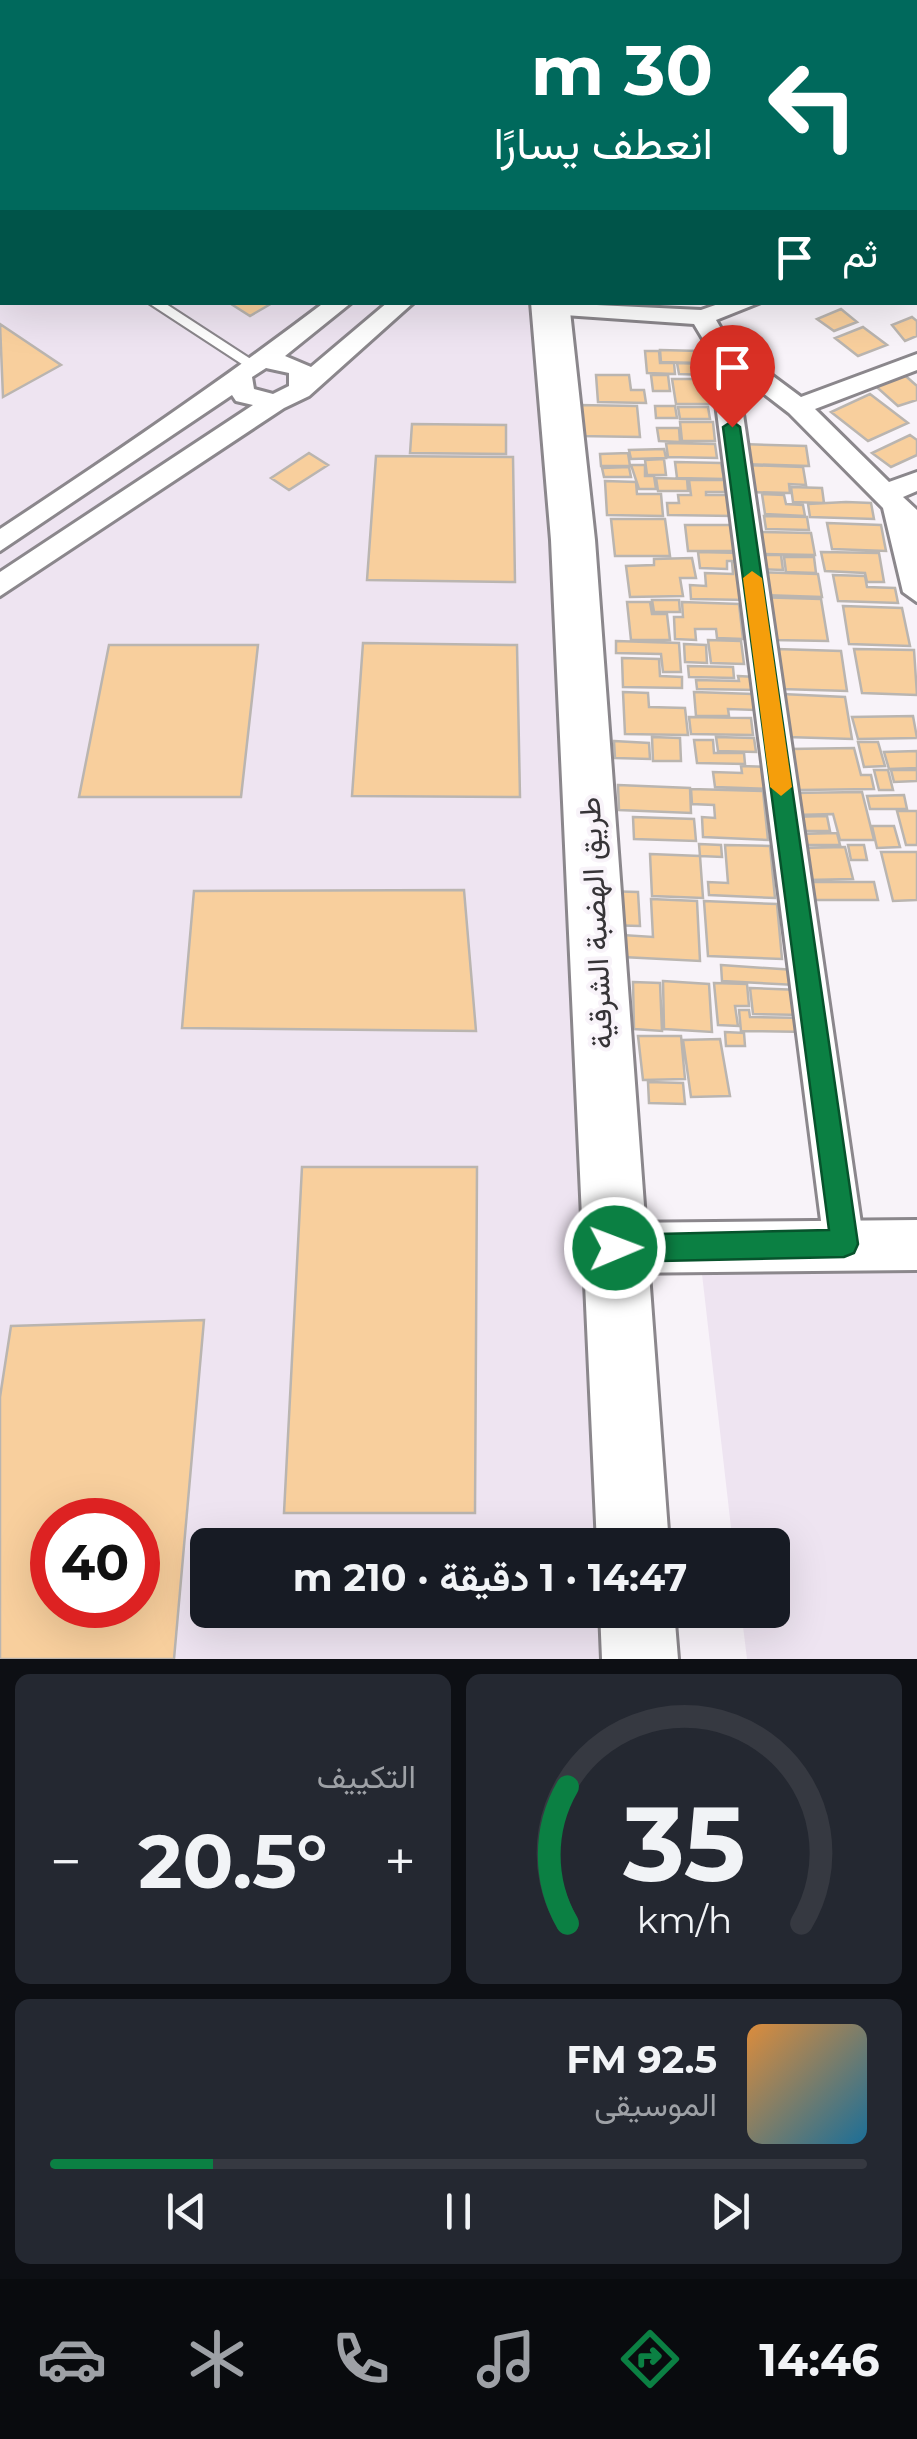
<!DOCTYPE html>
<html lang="ar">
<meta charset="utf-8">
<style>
body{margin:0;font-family:Montserrat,Vazirmatn,sans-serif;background:#242831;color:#f1f3f6;direction:rtl;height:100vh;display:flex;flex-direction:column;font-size:38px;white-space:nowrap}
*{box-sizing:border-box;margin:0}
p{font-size:32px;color:#9ea1a6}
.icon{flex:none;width:55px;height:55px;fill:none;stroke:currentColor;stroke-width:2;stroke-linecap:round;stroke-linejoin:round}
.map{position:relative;height:1659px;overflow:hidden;direction:ltr}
.drawer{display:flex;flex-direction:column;gap:15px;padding:15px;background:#0d0f14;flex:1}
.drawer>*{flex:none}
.top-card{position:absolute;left:0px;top:0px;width:918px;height:305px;box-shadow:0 10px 40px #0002;direction:rtl;background:#00695c;color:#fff;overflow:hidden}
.speed{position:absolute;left:30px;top:1498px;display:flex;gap:20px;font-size:50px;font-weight:700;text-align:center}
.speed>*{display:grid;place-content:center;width:130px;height:130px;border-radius:50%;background:#171b24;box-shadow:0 10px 40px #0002;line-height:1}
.speed .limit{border:15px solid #d22;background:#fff;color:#111}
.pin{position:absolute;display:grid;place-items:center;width:85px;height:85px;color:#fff;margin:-102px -42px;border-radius:50% 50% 50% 0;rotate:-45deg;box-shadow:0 0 10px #0007}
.pin .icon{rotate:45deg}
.me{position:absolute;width:110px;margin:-55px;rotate:89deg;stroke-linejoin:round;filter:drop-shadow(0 0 8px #0008)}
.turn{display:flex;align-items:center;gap:35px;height:210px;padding:0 40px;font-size:45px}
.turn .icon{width:130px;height:130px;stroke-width:2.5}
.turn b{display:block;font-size:70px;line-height:85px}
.then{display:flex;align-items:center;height:95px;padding:0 40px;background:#0003;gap:20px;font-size:38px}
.big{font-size:75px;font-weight:700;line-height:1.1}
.drawer .tile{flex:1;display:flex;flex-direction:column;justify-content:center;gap:15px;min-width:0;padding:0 35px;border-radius:15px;background:#242831}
.drawer .dial{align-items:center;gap:0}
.dial svg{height:260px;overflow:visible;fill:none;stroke:#363941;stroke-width:7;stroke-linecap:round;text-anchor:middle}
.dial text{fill:#f1f3f6;stroke:none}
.song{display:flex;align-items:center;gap:30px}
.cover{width:120px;height:120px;border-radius:15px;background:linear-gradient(135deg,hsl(30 70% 55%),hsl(200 70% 35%))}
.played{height:10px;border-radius:5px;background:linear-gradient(90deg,#0b8043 20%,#363941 20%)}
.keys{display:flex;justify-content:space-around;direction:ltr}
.heat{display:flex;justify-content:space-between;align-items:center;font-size:55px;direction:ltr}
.drawer .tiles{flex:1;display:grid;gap:15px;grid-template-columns:1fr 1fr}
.tile:last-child{grid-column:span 2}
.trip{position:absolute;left:190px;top:1528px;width:600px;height:100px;border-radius:15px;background:#171b24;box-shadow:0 10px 40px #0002;font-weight:700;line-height:100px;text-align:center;direction:rtl}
.tab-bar{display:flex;height:160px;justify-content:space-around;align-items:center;background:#090b0e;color:#9ea1a6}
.tab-bar .icon{width:70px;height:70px}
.tab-bar .on{color:#0b8043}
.tab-bar b{font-size:45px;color:#f1f3f6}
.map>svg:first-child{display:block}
</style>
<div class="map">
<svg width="917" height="1659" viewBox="0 0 917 1659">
<rect width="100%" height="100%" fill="#f8f3f9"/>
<path fill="#eee4f1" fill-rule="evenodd" d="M0 0 375 2H2V302H545L633 1545H208V1610H637L640 1659H0ZM52 1520H138V1605H52Z
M917 1233V1659H747L741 1610H772V1545H733L698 1239Z"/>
<path fill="#f8cf9d" stroke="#bab5b0" stroke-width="2.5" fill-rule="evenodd" d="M0 0H167L2 6Z
M184 0H339L344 2H189Z
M228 302H274L250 316Z
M841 309 857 322 834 331 817 319Z
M912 317 917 321V336L905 341 892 325Z
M0 324 61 365 3 397Z
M863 327 887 345 858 356 835 338Z
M660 350 699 351 700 363 661 362Z
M645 351H659L660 363H674L675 374 647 373Z
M677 363 704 364 706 375 679 374Z
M900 371 917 386V400L898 406 871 382Z
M596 375H629L631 390H644L646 403 598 402Z
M651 375H668L670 391H653Z
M672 379H710L714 404H676Z
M870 394 908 423 868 441 831 412Z
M577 405 637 406 640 437 579 436Z
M655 406H675L677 418H656Z
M678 407H708L710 419H680Z
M680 422H713L715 441H682Z
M412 424 506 425V454L410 453Z
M657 428H679L680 442 659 441Z
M910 435 917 440V455L891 467 872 453Z
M666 443 715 444 717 458 668 457Z
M741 444 806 446 809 466 743 464Z
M664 449 666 458 631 459 629 450Z
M309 453 328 465 289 490 271 478Z
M628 453 630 466H601L600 454Z
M376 456 513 457 515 582 367 580Z
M664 459 666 475H647L645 460Z
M675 462 721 463 724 479 677 478Z
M631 465H645V476H654L656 489H639Z
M744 465 803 467 806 485 789 484 790 493 747 492Z
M629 467 631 477H604L602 468Z
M656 478 687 479 688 491H658Z
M689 480H724L725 492H706V495H730L733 516 668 515 667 503H679L678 495H691Z
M605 481 636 482 637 494H661L663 516 607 515Z
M791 487 822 488 824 503 793 502Z
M762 494 784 495 786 504 803 505 805 516 765 514Z
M846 502 871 503 874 519 810 517 808 504Z
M764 516 807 517 809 530 766 529Z
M611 519H665L670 556H615Z
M827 523 881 525 886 551 832 549Z
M685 525H737L741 551H688Z
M757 532 811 533 815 555 760 554Z
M698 552 740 553 741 561H727V569L700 568Z
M821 552 879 553 884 582H867L865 573 825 571Z
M753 555H781L783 570 755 569Z
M784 557H814L816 573 786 572Z
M692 558 696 578H680L683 596 630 597 626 566 654 565V559Z
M732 562H741L747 600 691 599 690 585 706 586 705 573 733 574Z
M755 572 818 574 822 597 758 595Z
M833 575 865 576 867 587 895 588 898 603 838 601Z
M758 597 821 599 828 641 772 640Z
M652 600H679L680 612H654Z
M627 602H650L652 614H667L670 640H631Z
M682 602 739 604 743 639 717 638 716 629H695L696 640 675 639 674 617H683Z
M843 606 902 608 910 646 849 644Z
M708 640 741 641 744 664 711 663Z
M616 641 679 643 681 672H663L661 654 616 653Z
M363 643 517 645 520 797 352 796Z
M684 644 706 645 707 663 685 662Z
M109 645H258L241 797H79Z
M776 649 841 651 847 691 781 689Z
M854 649 914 650 917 695 862 693Z
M622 658 659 659 660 676 682 677V688L623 687Z
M688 666 733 667 734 678 689 677Z
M738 676 755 677 757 690 697 689 696 680 739 681Z
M623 692 648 693 649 707 685 708 688 735 625 734Z
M694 692 753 694 755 710 728 709 729 716H696Z
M782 694 845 697 852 739 787 737Z
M913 716 917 738 858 739 852 717Z
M689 717 751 718 753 735 691 734Z
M652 737 680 738 681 761H653Z
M716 737 754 738 756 752 718 751Z
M694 740H713L714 753H744L745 764 697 763Z
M614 741 649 743 650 759 615 758Z
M858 742H878L885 766 864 767Z
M854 748 861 775H871L874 789 799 790 790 749Z
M917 751V768L889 769 884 752Z
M741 766 770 767 772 789 715 787 713 772 742 773Z
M874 770H888L893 790H879Z
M891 770H917V781L894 782Z
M618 785 690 788 691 813 619 810Z
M691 789 763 791 768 840 703 837 702 817 715 818 714 805 692 804Z
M862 792 874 840H840L833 814 795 815 791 793Z
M904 795 907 809H870L867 796Z
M897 811H917V845H906Z
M827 816 830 831H793L789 817Z
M633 817 694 819 696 841 634 839Z
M872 826H894L900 847 877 848Z
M837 833 840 845H802L800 834Z
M699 844 721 845 722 857 700 856Z
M725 845 770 846 775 898 709 895 708 882 728 883Z
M848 845H864L867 860H851Z
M845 847 853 879 807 880 800 848Z
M881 852H917V900L893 901Z
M650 854 700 856 703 898 652 896Z
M800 882H874L878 900H803Z
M464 890 476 1031 182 1028 194 891Z
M602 891 638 892 640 926 604 925Z
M651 899 697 901 700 961 623 957V935L653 937Z
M704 901 777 904 782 959 708 956Z
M721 965 795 970 796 985 722 981Z
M663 981 709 984 712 1032 664 1029Z
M633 982 660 983 662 1031 634 1029Z
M714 983 747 984 749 1006H735L738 1026 718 1025Z
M750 988 800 990 803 1015 753 1014Z
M739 1010H749L750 1017 808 1018 810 1032 741 1031Z
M725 1032 744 1033 745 1046H726Z
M638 1036H681L685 1079 643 1080Z
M720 1039 730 1096 691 1097 683 1040Z
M648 1082 683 1083 685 1104 649 1103Z
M302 1167H477L475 1513H284Z
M204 1320 174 1659H0V1397L11 1326ZM52 1520H138V1605H52Z"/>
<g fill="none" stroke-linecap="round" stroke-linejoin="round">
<defs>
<path id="service" d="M0 14 2 15V21H0Z
M0 165H2V172H0Z
M0 203 2 204V211H0Z
M147 302H163L260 365 258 368H248Z"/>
<path id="minor" d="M398 0H421L422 2H399Z
M917 241V255L915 256V242Z
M325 302H352L285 356 311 367 388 302H414L309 396 284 408 0 596V572L253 405 236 401 232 395 0 551V529C111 456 220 382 325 302ZM266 368 289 373V386L273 394 254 389 252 377Z
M534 302 701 310 724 302H761L716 320 730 344 801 397 917 354V370L815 409 889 482 917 472V491L903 497 917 510V602L903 592 883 508 789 413 737 373 864 1244 858 1258 844 1263 830 1258 824 1244 709 349 694 324 550 314Z"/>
<path id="tertiary" d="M917 1220V1270L615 1273 597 1266 589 1248 597 1230 615 1223Z"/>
<path id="primary" d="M915 29H917V47H915Z
M531 302H569L595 540 669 1545H597L551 540Z
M600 1610H674L678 1659H602Z"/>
</defs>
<use href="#service" stroke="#8b878c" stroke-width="4"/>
<use href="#minor" stroke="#8b878c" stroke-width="6"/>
<use href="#tertiary" stroke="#8b878c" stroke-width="6"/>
<use href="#primary" stroke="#8b878c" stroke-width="6"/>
<use href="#service" fill="#fff" fill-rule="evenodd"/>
<use href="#minor" fill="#fff" fill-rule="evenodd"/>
<use href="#tertiary" fill="#fff" fill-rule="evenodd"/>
<use href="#primary" fill="#fff" fill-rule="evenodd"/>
</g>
<path fill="#0b8043" stroke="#07532c" stroke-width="2.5" d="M732 421 740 427 858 1244 854 1253 844 1257 615 1262 605 1258 601 1248 605 1239 615 1235 829 1230 723 427Z"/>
<path fill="#f59e0b" d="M752 571 762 578 792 787 781 796 770 787 743 578Z"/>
<g text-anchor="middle" stroke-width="8" stroke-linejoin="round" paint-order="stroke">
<g font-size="30" fill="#363437" stroke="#f8f3f9">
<text transform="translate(596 923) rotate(-93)" y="10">طريق الهضبة الشرقية</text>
</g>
</g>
</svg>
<div class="speed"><div class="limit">40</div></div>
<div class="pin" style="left:732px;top:427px;background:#d93025"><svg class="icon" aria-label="arrive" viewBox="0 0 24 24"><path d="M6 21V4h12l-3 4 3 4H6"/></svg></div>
<svg class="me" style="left:615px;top:1248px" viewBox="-20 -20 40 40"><circle r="17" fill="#0b8043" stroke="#fff" stroke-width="3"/><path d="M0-11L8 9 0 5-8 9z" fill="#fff"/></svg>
<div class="trip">14:47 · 1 دقيقة · 210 m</div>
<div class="top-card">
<div class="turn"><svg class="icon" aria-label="left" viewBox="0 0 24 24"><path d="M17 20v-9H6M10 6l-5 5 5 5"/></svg><div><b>30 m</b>انعطف يسارًا</div></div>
<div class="then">ثم<svg class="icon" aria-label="arrive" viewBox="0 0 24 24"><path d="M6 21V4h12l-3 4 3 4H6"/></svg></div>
</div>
</div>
<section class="drawer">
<div class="tiles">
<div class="tile dial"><svg viewBox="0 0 100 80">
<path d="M14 69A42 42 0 1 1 86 69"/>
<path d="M14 69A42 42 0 0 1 14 27" stroke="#0b8043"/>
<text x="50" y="56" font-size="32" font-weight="700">35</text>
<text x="50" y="72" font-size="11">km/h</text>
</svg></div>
<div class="tile"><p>التكييف</p>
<div class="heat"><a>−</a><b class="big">20.5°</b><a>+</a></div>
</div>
<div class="tile">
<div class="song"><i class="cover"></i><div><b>92.5 FM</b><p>الموسيقى</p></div></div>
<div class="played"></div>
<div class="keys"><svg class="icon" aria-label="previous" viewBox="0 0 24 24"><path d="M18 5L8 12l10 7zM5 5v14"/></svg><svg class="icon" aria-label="pause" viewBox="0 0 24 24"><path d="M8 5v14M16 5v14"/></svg><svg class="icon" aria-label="next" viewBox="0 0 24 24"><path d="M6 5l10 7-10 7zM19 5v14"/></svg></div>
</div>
</div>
</section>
<nav class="tab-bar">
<b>14:46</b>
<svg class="icon on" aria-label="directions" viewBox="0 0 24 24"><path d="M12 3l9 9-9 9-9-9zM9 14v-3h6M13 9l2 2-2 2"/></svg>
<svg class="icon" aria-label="music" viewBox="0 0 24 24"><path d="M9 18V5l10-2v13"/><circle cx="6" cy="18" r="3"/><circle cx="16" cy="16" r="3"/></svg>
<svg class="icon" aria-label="phone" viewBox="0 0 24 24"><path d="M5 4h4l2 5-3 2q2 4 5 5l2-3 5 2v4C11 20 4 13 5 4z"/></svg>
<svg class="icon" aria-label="climate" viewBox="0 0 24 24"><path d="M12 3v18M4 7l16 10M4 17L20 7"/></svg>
<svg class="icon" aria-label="car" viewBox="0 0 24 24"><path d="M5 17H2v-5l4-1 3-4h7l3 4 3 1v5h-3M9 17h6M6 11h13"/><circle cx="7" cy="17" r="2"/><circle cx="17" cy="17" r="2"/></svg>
</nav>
